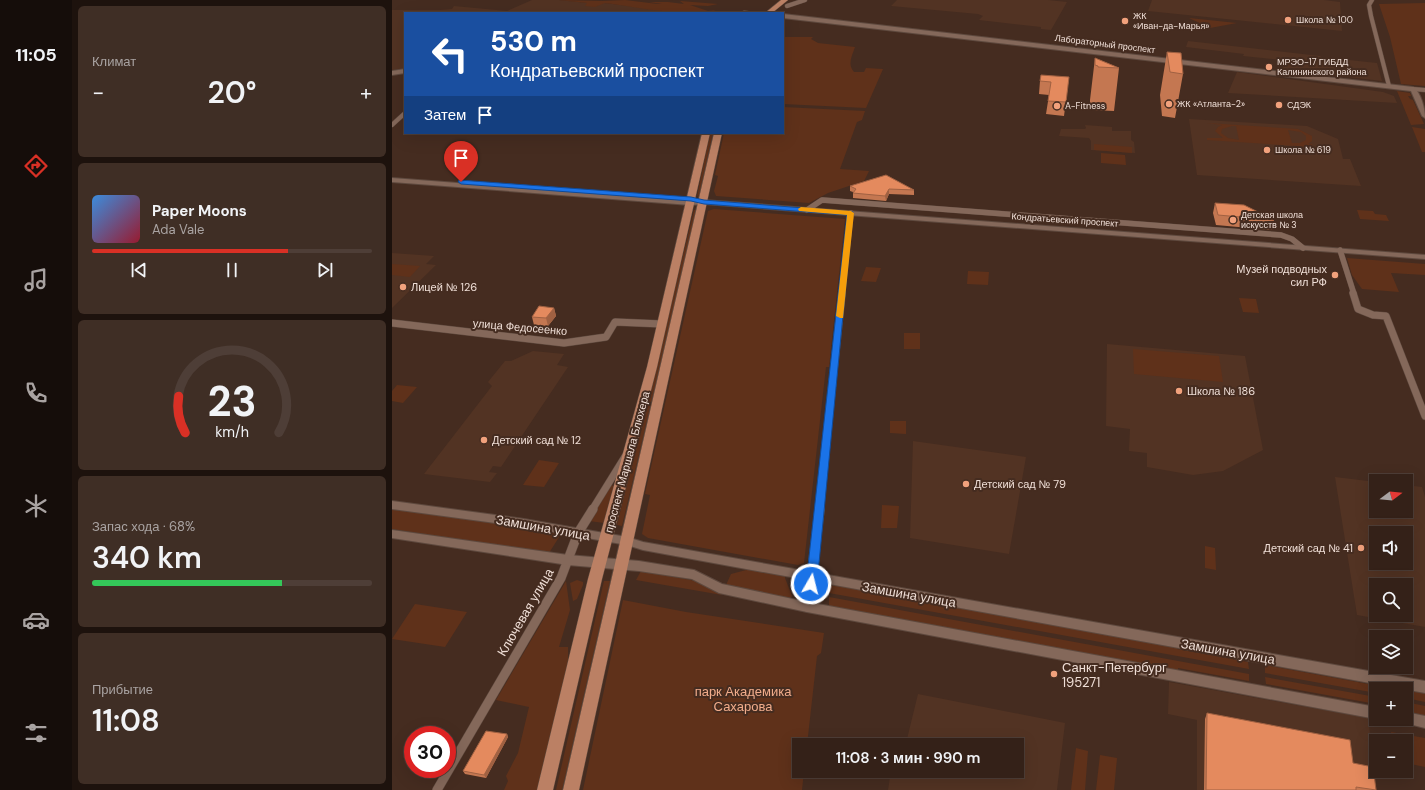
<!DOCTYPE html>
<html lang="ru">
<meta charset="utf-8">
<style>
body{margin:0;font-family:"DM Sans",sans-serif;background:#3f2e25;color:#f1f3f6;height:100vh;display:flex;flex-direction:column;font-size:15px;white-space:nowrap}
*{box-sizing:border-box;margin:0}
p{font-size:13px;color:#a9a3a2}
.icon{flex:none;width:22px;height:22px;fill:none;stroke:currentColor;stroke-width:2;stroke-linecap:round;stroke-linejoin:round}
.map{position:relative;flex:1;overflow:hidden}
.drawer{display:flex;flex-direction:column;gap:6px;padding:6px;background:#1d120d;width:320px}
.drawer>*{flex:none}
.hud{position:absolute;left:12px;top:12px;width:380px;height:122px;border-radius:0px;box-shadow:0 4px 16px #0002,0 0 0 1px #4e3e37;background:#1a4fa0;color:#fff;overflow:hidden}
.needle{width:26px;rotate:74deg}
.controls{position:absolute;left:977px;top:474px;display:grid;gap:8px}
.controls a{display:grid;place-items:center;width:44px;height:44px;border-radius:0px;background:#342118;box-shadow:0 4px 16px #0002,0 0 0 1px #4e3e37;font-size:20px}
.speed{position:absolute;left:12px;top:726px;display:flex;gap:8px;font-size:20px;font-weight:700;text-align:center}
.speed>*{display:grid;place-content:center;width:52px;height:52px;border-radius:50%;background:#342118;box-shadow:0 4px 16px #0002,0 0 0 1px #4e3e37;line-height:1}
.speed .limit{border:6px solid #d22;background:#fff;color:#111}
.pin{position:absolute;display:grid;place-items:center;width:34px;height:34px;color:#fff;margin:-41px -17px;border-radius:50% 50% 50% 0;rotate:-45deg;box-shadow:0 0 4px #0007}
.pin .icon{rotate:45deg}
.me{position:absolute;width:44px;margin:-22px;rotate:8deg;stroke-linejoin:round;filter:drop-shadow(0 0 3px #0008)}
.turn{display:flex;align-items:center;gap:14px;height:84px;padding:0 20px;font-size:18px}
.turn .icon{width:52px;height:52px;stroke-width:2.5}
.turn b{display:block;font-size:28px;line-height:34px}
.then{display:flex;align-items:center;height:38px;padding:0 20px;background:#0003;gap:8px;font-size:15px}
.big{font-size:30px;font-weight:600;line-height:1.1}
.drawer .tile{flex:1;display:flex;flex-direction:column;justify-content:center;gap:6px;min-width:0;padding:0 14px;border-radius:6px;background:#3f2e25}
.drawer .dial{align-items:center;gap:0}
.dial svg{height:104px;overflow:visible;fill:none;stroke:#4e3e37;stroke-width:7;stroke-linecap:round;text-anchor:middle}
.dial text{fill:#f1f3f6;stroke:none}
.song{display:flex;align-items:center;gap:12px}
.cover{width:48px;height:48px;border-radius:6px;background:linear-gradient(135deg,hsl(210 70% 55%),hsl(350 70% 35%))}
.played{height:4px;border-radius:2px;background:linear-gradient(90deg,#d93025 70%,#4e3e37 70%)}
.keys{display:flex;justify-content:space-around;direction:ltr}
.heat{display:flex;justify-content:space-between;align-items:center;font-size:22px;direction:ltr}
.charge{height:6px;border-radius:3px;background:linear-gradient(90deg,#34c759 68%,#4e3e37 0)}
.trip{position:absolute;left:400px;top:738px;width:232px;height:40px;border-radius:0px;background:#342118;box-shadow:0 4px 16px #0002,0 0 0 1px #4e3e37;font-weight:600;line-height:40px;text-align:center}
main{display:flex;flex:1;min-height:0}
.menu{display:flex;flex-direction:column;width:72px;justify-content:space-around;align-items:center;background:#150d0a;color:#a9a3a2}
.menu .icon{width:28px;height:28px}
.menu .selected{color:#d93025}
.menu b{font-size:18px;color:#f1f3f6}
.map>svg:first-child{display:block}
</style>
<main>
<nav class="menu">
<b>11:05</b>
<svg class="icon selected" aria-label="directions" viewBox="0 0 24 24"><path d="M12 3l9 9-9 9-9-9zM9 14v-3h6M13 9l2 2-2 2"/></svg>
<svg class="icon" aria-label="music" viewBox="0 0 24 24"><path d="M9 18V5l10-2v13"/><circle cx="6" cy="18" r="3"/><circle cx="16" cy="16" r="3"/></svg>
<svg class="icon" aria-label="phone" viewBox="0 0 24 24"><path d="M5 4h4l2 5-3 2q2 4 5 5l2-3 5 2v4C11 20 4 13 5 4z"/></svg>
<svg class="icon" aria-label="climate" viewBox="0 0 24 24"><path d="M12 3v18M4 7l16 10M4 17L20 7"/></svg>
<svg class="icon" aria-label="car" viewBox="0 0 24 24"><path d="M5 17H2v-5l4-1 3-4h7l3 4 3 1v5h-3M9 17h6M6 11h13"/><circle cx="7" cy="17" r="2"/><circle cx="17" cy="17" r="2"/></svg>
<svg class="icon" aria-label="filters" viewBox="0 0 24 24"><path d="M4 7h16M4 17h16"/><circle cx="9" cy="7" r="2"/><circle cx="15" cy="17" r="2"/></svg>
</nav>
<section class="drawer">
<div class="tile"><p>Климат</p>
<div class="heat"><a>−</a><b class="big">20°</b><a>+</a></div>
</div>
<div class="tile">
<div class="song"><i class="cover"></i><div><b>Paper Moons</b><p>Ada Vale</p></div></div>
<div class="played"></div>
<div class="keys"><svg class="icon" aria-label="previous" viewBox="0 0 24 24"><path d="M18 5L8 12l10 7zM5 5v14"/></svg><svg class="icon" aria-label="pause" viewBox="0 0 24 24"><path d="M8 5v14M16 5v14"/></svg><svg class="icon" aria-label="next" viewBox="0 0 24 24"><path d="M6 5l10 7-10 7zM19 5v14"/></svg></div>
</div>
<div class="tile dial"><svg viewBox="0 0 100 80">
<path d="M14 69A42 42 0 1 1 86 69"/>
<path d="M14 69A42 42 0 0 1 9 41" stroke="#d93025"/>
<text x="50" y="56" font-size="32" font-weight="700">23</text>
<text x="50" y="72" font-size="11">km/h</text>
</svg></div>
<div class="tile"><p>Запас хода · 68%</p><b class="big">340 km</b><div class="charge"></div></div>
<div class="tile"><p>Прибытие</p><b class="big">11:08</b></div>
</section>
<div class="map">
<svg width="1033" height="790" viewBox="0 0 1033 790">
<rect width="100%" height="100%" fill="#452c20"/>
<path fill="#523323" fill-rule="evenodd" d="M140 0H167L196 3H213L292 13H13V68L0 70V10H48L60 9 62 6 115 11Z
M505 0H656L675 2 659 30 649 29V27L587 20 591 16 586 14 499 6Z
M760 0H932L948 2 950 31 756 11Z
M796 41 928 56 929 57 985 63 990 81 889 69V60L851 56 852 54 794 47Z
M845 72 991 92 1002 96 1005 103 836 93Z
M797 119 915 126 946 139 951 159H958L969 186 805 175Z
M693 125 720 127V131H739V140L742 142 743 153 699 150V141L697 138 667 136 669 129H693L694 128Z
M0 253 42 256 34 264 44 265 0 308Z
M715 344 853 356 871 450 831 471 801 475 755 467V453L737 451 738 429 714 426Z
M141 351 172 354 165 365 176 367 109 467 101 466 97 472 105 473 98 482 32 474 100 386 96 382 113 361H119Z
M521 441 634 457 617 554 518 538Z
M943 477 984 482V511H1014V485L1030 487 1033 497V627L965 615ZM984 533H1014V563H984ZM984 585H1014V615H984Z
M777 682 976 718 985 790H805V720L776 714Z
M526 694 673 723 665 790H496L499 771H625V745H503L515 739Z"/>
<path fill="#5f311a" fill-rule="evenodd" d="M167 0 210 1 233 0 266 4H270L257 2H276L292 4 288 1 276 0 326 4 316 6 298 5 316 11 324 10C304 19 237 6 213 3L203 7 193 6 195 3Z
M1033 3V86L1009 84 998 37 987 4Z
M797 18 845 23 818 28Z
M391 37H421L419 39 426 43 463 47C460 56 455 64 462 72H472L474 68 491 69 474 108 391 104Z
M1005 91 1018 93 1019 96H1016L1018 99 1021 100 1032 124 1019 125Z
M391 107 473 111 470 120 465 122 448 169 477 171 472 181 436 193 417 203 324 196 322 191 326 176 323 175 332 133H391Z
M815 123 906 129 920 136V141L916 144H920V147L815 140V138H831L823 131 826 127 830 125ZM840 126H844L847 140 836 138 829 133 830 129ZM896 130 909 132 914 136V140L908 143H900Z
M1020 127 1033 129V152H1030Z
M318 133H321L307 195 305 196Z
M702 144 740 147V153L702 150Z
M709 153 733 155 734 165 709 163Z
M322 209 453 219 437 367H434L412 563 406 565 256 538 250 534 258 495 253 494 316 211Z
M302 210H305L230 526 225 525Z
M965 210 981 211 983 214 994 215 997 221 968 219Z
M955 258 1033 264V275L999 273 1007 292 970 289 960 275Z
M0 264 28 266 18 277 0 275Z
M474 267 489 268 484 282 469 281Z
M576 271 597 272 596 285 575 284Z
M847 298 864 299 867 313 851 312Z
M512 333H528V349H512Z
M741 349 827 356 831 382 742 374Z
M5 385 25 387 11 403 0 401V391Z
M498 421H514V434L498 433Z
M147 460 167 463 152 487 131 485Z
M219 485 222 486 212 523 197 521Z
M490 505 507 506 505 528H489Z
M0 509 130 526 169 534 157 553 0 529Z
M813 546 823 548 824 570 813 568Z
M358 569 394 575 393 578 400 596 398 599 334 585 339 574Z
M249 571 304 581 330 595 244 580Z
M185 580 191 582V585L185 599 181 601 178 583Z
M174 581 178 610 167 647H176V664L145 790H112L116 781 114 776 126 753 137 707 104 700Z
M212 581H218L170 790H164Z
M442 584 785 646V649L856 662 857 669 437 593 438 587Z
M437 597 857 674V681L786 668V671L439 607 437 605Z
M231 600 294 612 432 633 429 653 425 656 415 745H407V771H412L410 790H191Z
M23 604 75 612 53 647 0 639Z
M873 665 987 686V683L1033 691V702L1014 698V689H984V693L873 673Z
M873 677 984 697V704L874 684Z
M1014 702 1033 706V717L1014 713Z
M999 732 1033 738V767L1014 763V741H1001Z
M684 748 696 751 693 790H679Z
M708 755 725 758 722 790H704Z"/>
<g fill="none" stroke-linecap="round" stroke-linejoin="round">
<defs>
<path id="street-far3" d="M980 0 977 5 979 16 997 86
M395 6 413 0
M1021 89 1033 90
M0 125 13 113"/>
<path id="street-far2" d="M415 210 430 200 889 235 900 239 911 248
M948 250 962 294
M450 294 459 213"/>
<path id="street-far1" d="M961 293 966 309 981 315 994 316 1033 416
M0 323 172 343 214 337 223 322 270 324
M200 510 234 455
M427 510 450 293"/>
<path id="street" d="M415 607 428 509
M45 790 169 578 186 533 201 509"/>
<path id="secondary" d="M352 11 362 13H349Z
M391 14 1021 87C1029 92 1033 109 1033 118L1030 116 1019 91 391 18Z
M13 69V73L0 75V71Z
M0 178 298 201 312 200 1033 255V259L312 204 298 205 0 182Z
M0 501 132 519 235 537 251 542 1033 681V693L251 550 235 545 132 527 0 509Z
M0 530 176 555 247 561 302 570 330 584 415 602 984 707V719L415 612 327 593 300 579 247 571 176 565 0 538Z
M1014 712 1033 716V728L1009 722 1008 719H1014Z"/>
<path id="primary" d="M389 0H396L380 13H373Z
M310 133H318L265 367 210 579 161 790H145L196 579 255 367Z
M322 133H330L187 790H171Z"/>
</defs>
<use href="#street-far3" stroke="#5e493e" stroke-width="5"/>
<use href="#street-far2" stroke="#5e493e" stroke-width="6"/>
<use href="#street-far1" stroke="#5e493e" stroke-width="8"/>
<use href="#street" stroke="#5e493e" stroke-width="10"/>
<use href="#secondary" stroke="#5e493e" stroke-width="2"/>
<use href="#primary" stroke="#5e493e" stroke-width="1"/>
<use href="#street-far3" stroke="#84685a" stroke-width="4"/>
<use href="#street-far2" stroke="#84685a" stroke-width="5.5"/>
<use href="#street-far1" stroke="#84685a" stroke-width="7"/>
<use href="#street" stroke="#84685a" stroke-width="9"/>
<use href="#secondary" fill="#84685a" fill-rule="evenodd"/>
<use href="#primary" fill="#bb8064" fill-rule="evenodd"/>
</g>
<path fill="#c47751" d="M775 52 791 74 783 118 770 116 768 95Z
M703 58 727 68 722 111 700 110V109H698V100Z
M677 77 672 116 654 114 657 95 647 94 648 81Z
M458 186 522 190V195L497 194 494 201 461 198V192L458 191Z
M823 203 882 220 880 230 824 225 821 213Z
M162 308 164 316 156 326 142 325 140 317Z
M815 713 961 763 984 790H812L813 719Z
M115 734 116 737 94 778 73 774 71 771Z"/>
<path fill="#a06142" d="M497 189V194L494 201 493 196Z
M162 308 164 316 156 326 154 318Z
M115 734 116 737 94 778 92 775Z"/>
<path fill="#e48a5e" stroke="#a06142" d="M775 52 789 53 791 74 778 72Z
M703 58 727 68 706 67V66L703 65Z
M649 75 677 77 674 102 656 101 659 82 648 81Z
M494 175 522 190 497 189 493 196 461 193 464 189 458 186Z
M823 203 852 205 882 220 826 215Z
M147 306 162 308 154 318 140 317Z
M815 713 958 740 961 763 981 767 984 790 964 787V790H814Z
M94 731 115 734 92 775 71 771Z"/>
<path fill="#1a73e8" stroke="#114b97" d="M67 180 299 197 312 200 461 212 425 584 423 587 419 589 415 587 414 584 455 215 312 204 299 201 69 184 66 182Z"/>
<path fill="#f59e0b" d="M409 207 459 211 462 213 451 318H448L444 316 455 215 407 211 406 209Z"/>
<g fill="#f1a17c" stroke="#452c20" stroke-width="1.5">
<circle cx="896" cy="20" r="4"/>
<circle cx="733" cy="21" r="4"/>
<circle cx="877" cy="67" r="4"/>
<circle cx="777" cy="104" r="4"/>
<circle cx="887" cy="105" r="4"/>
<circle cx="665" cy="106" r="4"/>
<circle cx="875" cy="150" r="4"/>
<circle cx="841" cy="220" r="4"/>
<circle cx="943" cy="275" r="4"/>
<circle cx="11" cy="287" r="4"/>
<circle cx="787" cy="391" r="4"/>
<circle cx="92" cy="440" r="4"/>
<circle cx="574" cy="484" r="4"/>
<circle cx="969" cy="548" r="4"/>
<circle cx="662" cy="674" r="4"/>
</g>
<g text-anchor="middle" stroke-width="4" stroke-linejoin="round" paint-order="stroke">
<g font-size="9" fill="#efded6" stroke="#452c20" text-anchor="start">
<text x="741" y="19">ЖК<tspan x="741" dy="10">«Иван-да-Марья»</tspan></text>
<text x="904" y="23">Школа № 100</text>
<text x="885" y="65">МРЭО-17 ГИБДД<tspan x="885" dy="10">Калининского района</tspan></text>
<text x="785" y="107">ЖК «Атланта-2»</text>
<text x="895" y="108">СДЭК</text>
<text x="673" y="109">A-Fitness</text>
<text x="883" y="153">Школа № 619</text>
<text x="849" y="218">Детская школа<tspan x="849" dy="10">искусств № 3</tspan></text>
</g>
<g font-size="9" fill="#efded6" stroke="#452c20">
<text transform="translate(713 44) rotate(7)" y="3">Лабораторный проспект</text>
<text transform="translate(673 220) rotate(4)" y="3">Кондратьевский проспект</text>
</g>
<g font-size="11" fill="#efded6" stroke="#452c20" text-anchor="start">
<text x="935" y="273" text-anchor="end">Музей подводных<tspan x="935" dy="13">сил РФ</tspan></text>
<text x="19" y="291">Лицей № 126</text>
<text x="795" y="395">Школа № 186</text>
<text x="100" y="444">Детский сад № 12</text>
<text x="582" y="488">Детский сад № 79</text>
<text x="961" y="552" text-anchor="end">Детский сад № 41</text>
</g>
<g font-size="11" fill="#efded6" stroke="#452c20">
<text transform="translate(128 327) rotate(5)" y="4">улица Федосеенко</text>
<text transform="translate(235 462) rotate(-75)" y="4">проспект Маршала Блюхера</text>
</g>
<g font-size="13" fill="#efded6" stroke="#452c20">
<text transform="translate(151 527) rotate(10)" y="5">Замшина улица</text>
<text transform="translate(517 594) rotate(10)" y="5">Замшина улица</text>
<text transform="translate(133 612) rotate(-60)" y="5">Ключевая улица</text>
<text transform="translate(836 651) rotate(10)" y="5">Замшина улица</text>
</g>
<g font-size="13" fill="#efded6" stroke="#452c20" text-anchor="start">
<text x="670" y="672">Санкт-Петербург<tspan x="670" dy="15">195271</tspan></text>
</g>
<g font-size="13" fill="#f1ac8b" stroke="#452c20">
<text x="351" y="696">парк Академика<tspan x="351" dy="15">Сахарова</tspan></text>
</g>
</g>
</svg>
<div class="controls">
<a><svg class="needle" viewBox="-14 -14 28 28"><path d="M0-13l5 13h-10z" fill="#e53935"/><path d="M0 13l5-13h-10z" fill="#a9a3a2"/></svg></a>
<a><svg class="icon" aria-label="sound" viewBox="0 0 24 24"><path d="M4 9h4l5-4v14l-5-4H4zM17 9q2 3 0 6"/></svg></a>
<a><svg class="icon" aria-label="search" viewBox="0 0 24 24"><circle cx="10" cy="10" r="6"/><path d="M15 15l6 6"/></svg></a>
<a><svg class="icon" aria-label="layers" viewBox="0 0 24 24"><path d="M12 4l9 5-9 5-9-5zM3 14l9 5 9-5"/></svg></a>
<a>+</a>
<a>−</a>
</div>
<div class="speed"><div class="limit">30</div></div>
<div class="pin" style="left:69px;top:182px;background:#d93025"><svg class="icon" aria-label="arrive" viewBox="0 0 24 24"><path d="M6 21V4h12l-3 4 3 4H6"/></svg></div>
<svg class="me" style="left:419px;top:584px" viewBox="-20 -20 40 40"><circle r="17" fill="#1a73e8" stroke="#fff" stroke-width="3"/><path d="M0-11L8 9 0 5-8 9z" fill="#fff"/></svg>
<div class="trip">11:08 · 3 мин · 990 m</div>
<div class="hud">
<div class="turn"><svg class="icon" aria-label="left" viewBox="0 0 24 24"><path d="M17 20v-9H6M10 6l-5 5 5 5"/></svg><div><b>530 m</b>Кондратьевский проспект</div></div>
<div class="then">Затем<svg class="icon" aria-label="arrive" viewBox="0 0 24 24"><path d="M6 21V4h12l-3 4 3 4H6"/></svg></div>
</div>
</div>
</main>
